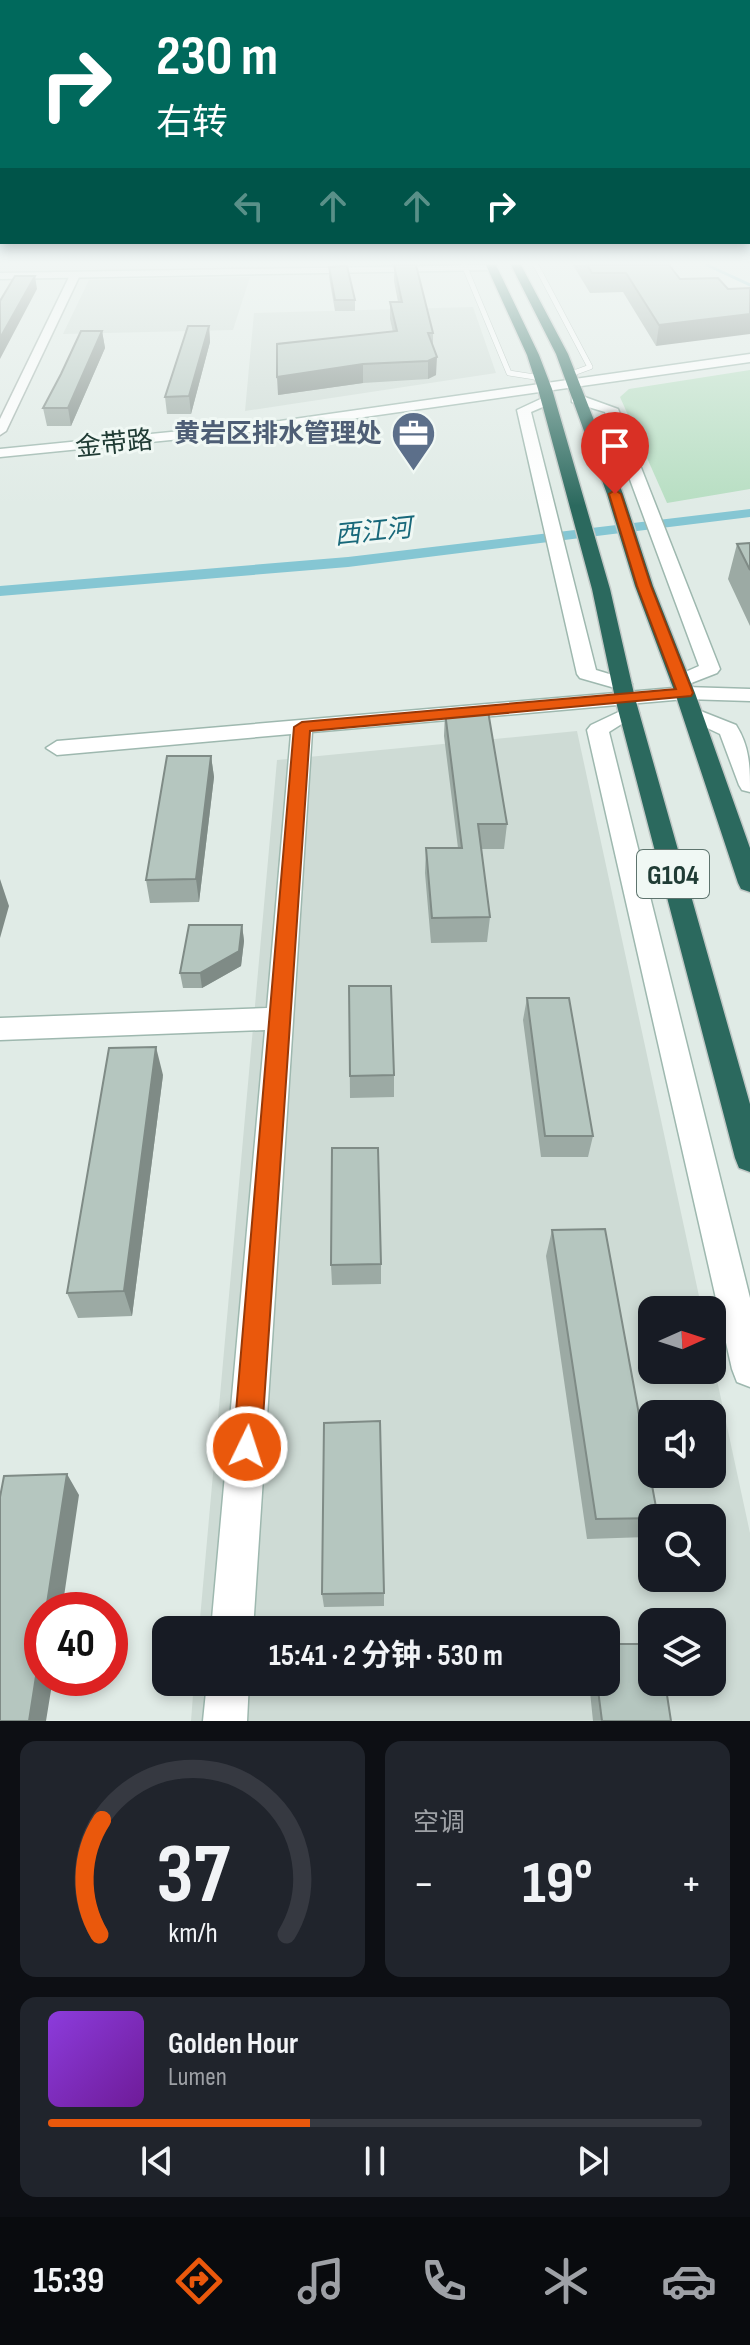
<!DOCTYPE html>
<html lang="zh">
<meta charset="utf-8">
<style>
body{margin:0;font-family:"Sofia Sans Condensed","Noto Sans SC",sans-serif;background:#20242c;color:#f1f3f6;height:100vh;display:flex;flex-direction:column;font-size:30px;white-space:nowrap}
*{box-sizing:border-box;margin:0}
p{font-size:26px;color:#9ea1a6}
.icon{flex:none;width:44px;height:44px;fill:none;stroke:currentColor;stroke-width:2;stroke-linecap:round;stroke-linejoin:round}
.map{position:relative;height:1721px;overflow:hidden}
.side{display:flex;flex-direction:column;gap:20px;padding:20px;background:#0d0f14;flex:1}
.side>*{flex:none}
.top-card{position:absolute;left:0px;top:0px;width:750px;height:244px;box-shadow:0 4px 12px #0003;background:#00695c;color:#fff;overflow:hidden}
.needle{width:52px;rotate:87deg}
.tools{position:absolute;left:638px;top:1296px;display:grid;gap:16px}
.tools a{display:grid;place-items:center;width:88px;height:88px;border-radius:16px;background:#171b24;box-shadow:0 4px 12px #0003;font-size:40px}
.speed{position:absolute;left:24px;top:1592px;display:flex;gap:16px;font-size:40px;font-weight:700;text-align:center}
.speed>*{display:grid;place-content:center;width:104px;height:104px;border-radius:50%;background:#171b24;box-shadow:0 4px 12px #0003;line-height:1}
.speed .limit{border:12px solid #d22;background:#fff;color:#111}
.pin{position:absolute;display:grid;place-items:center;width:68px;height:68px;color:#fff;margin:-82px -34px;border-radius:50% 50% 50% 0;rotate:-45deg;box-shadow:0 0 8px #0007}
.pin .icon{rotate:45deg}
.me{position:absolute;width:88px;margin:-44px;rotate:4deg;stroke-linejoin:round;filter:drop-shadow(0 0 6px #0008)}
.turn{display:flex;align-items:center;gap:28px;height:168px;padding:0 24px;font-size:36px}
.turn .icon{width:104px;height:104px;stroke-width:2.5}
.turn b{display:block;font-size:56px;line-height:68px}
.lanes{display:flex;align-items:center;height:76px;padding:0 24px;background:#0003;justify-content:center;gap:40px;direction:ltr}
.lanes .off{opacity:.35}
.big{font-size:60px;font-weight:700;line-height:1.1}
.side .card{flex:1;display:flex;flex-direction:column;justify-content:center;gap:12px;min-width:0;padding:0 28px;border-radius:16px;background:#20242c}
.side .dial{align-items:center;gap:0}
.dial svg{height:208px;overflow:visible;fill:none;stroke:#363941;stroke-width:7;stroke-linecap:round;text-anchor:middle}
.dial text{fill:#f1f3f6;stroke:none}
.song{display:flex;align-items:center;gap:24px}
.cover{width:96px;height:96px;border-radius:12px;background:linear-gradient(135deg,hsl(270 70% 55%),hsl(280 70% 35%))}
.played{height:8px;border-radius:4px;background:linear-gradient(90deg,#ea580c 40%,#363941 40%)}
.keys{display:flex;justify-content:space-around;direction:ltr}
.heat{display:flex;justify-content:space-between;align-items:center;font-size:44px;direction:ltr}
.side .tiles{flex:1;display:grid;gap:20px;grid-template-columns:1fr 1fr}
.card:last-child{grid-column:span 2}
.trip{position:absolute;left:152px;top:1616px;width:468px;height:80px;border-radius:16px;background:#171b24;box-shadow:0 4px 12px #0003;font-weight:700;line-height:80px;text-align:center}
.tab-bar{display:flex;height:128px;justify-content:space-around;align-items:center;background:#090b0e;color:#9ea1a6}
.tab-bar .icon{width:56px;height:56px}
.tab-bar .on{color:#ea580c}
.tab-bar b{font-size:36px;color:#f1f3f6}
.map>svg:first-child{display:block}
</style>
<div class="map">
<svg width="750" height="1721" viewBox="0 0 750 1721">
<rect width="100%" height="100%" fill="#e0ebe6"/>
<path fill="#cedbd5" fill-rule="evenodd" d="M250 277 233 330 63 334 89 280Z
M473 307 496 373 245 411 254 313Z
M577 731 702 1310H652V1370H712V1357L750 1533V1721H191L194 1682H606V1630H199L277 760ZM652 1414H712V1474H652ZM652 1518H712V1578H652ZM652 1622H712V1682H652Z"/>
<path fill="#b7dec2" d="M750 370V489L667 503 620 397 629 389Z"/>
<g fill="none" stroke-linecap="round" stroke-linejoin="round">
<path stroke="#85c6d3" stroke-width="3" d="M707 265 750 285"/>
<path fill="#85c6d3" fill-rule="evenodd" d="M750 509V517L348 567 0 596V586L348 557Z"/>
<defs>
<path id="lane" d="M464 265 509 373 541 378
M536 265 590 367 568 375"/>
<path id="street" d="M75 272 80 275 6 431 0 435V419L70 275Z"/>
<path id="secondary" d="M496 265V269L492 270 0 279V273Z
M750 354V362L280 429 0 457V449L280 421Z
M547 396 552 397V403L531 412 596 670 629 680 632 684 629 688 622 690 580 678 577 674 517 410Z
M572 396H582L618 409 720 669 717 673 681 687 671 681 674 677 699 666 605 412 572 402Z
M685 687 750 689V701L685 699 312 732 253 1630H211L265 1030 0 1040V1018L267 1008 291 734 57 755 46 748 57 741Z
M629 707 639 713 609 732 750 1298V1387L737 1382 732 1369 587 730 591 725Z
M693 708 736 725C750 747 750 767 750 792L742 790 739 785 720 734 686 718 683 714Z
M207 1682H249L247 1721H203Z"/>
<path id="highway" d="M486 265H496L539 355 552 389 610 589 635 698 750 1104V1172L739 1168 735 1158 615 698 592 589 538 389 527 355Z
M511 265H521L568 354 623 494 653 586 695 693 750 848V892L741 889 738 883 675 693 635 586 607 494 556 354Z"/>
</defs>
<use href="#lane" stroke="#a3b3ad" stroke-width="6"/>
<use href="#street" stroke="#a3b3ad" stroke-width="3"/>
<use href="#secondary" stroke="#9eb8af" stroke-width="3"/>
<use href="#highway" stroke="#c1c8c6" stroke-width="3"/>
<use href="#lane" stroke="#fff" stroke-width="5"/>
<use href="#street" fill="#fff" fill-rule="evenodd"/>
<use href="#secondary" fill="#fff" fill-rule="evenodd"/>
<use href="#highway" fill="#2b695e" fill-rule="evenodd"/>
</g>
<path fill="#9caaa4" d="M394 265 433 333V347L436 375 428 379 363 383 278 395 393 332 390 319V302H398L394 281Z
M573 265H669L680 279 656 346 623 292 590 293Z
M329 267 355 300V311H335L329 277Z
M209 326 210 342 191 414H167L165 397Z
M102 331 105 348 71 426H47L43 408Z
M750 543V626L728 579 737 544Z
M445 712 507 824 504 849H481L490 917 487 942 431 943 425 873 426 848H458L444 736Z
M211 756 214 777 199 902 150 903 146 880Z
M242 925 244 941 241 966 202 988H183L180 973Z
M349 986 394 1075V1097L350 1098Z
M527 998 593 1136 588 1157H541L523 1020Z
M163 1075 132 1316 78 1318 67 1293Z
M552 1230 652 1518V1529L647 1537 587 1539 546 1256Z
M381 1264V1284L332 1285 331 1265Z
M384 1593V1606L324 1607 322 1594Z
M589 1682H606L671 1721H593Z"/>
<path fill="#7f8b86" d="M35 276 37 289 0 359V338Z
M750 314V334L656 346 659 325Z
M209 326 210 342 191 414 189 396Z
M102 331 105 348 71 426 68 408Z
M437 357 436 375 428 379V361Z
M363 364V383L278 395 277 377Z
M211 756 214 777 199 902 196 879Z
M0 879 9 906 0 938Z
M242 925 244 941 241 966 202 988 200 973Z
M156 1047 163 1075 132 1316 124 1291Z
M67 1474 79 1495 62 1610H46Z
M42 1638V1678H53L46 1721H29Z"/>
<path fill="#b5c6bf" stroke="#7f8b86" stroke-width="2" d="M394 265H416L433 333H428L437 357 428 361 363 364 277 377V344L397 331 390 302H402Z
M587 265H669L680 279 718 278 728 289 750 288V314L659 325 626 273H592Z
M347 266 355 300H335L329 267Z
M15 276H35L0 338V301Z
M188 326H209L189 396 165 397Z
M81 331H102L68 408H43L61 374Z
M750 543V570L737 544Z
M488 711 507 824H478L490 917 432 918 426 848H462L445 712Z
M167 756H211L196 879 146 880Z
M189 925H242L239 951 200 973H180Z
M349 986H391L394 1075 350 1076Z
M527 998H569L593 1136H545Z
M156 1047 124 1291 67 1293 109 1048Z
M332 1148H378L381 1264 331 1265Z
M605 1229 658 1518 596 1519 552 1230Z
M380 1421 384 1593 322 1594 324 1423Z
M67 1474 46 1610H42V1638L29 1721H0V1497L4 1476Z
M606 1644H652V1682H665L671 1721H602L597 1682H606Z"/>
<linearGradient id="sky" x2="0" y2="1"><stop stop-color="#80bbe0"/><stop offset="0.52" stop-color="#f1f6f4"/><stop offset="1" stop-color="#f1f6f4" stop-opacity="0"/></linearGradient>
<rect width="750" height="506" fill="url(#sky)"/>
<path fill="#ea580c" stroke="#983908" stroke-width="2" d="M615 490 621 494 651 586 693 693 691 696 310 731 261 1447 257 1457 247 1461 237 1457 233 1447 294 727 302 722 676 689 637 586 609 494Z"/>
<defs>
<symbol id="office-pin" viewBox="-11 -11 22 30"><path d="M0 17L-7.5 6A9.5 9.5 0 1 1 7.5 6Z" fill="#5c6f8a" stroke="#f0f8f4"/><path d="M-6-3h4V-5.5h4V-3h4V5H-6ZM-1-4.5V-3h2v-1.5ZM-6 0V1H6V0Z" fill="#fff"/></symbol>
</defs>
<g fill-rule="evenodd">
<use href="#office-pin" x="388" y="408" width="51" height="69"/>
</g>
<g text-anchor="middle" stroke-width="6" stroke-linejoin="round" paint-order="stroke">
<g font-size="26" font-weight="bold" fill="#4e5e75" stroke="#f0f8f4" text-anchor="end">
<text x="382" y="442">黄岩区排水管理处</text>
</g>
<g font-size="26" fill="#203c35" stroke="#f0f8f4">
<text transform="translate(114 443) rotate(-6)" y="9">金带路</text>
</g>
<g font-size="26" font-style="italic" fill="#18687a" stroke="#f0f8f4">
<text transform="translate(373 531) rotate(-6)" y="9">西江河</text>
</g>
<rect fill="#f0f8f4" stroke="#5e746e" stroke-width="2" x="637" y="850" width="72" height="48" rx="6"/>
<g font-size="28" font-weight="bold" fill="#203c35">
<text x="673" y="884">G104</text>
</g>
</g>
</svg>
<div class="tools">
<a><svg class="needle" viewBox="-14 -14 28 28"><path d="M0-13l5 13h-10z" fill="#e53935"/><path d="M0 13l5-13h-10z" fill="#9ea1a6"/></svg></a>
<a><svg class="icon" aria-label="sound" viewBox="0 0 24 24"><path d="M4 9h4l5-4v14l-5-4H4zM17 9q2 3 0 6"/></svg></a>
<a><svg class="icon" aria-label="search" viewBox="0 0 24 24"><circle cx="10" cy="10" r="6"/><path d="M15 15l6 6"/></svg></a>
<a><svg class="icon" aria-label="layers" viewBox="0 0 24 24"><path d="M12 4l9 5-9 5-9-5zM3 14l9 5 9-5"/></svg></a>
</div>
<div class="speed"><div class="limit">40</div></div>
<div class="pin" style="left:615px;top:494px;background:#d93025"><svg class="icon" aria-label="arrive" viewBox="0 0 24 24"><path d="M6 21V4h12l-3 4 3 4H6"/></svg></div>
<svg class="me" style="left:247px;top:1447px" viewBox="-20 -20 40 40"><circle r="17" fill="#ea580c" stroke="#fff" stroke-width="3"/><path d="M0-11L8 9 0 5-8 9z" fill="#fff"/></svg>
<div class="trip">15:41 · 2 分钟 · 530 m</div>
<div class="top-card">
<div class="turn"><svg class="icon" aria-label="right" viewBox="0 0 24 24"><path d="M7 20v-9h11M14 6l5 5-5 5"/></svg><div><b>230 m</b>右转</div></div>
<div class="lanes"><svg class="icon off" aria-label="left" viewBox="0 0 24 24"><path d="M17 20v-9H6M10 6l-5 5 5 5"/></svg><svg class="icon off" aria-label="ahead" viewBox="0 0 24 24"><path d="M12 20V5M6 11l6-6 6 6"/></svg><svg class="icon off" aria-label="ahead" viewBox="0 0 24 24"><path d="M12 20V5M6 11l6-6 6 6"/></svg><svg class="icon" aria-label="right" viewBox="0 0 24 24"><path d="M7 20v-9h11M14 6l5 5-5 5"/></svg></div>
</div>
</div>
<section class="side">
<div class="tiles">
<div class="card dial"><svg viewBox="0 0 100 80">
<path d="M14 69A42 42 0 1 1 86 69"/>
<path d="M14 69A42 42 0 0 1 15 25" stroke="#ea580c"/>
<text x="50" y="56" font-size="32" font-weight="700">37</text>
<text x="50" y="72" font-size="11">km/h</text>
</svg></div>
<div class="card"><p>空调</p>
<div class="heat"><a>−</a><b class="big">19°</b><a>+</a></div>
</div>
<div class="card">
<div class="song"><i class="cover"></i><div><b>Golden Hour</b><p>Lumen</p></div></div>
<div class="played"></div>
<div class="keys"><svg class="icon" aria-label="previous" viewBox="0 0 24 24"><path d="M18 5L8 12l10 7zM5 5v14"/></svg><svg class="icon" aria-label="pause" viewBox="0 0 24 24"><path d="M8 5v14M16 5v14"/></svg><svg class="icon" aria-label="next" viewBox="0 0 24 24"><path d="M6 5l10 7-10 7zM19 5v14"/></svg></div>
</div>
</div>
</section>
<nav class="tab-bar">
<b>15:39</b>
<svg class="icon on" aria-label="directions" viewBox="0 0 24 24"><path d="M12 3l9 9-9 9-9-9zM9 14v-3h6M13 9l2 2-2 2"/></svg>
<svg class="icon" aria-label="music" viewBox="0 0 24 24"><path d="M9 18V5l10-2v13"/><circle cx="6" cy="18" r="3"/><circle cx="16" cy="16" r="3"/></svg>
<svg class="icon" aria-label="phone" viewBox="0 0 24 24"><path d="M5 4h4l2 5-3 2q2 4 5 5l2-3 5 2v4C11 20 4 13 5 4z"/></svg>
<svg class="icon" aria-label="climate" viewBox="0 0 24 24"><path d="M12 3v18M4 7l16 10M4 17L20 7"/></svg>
<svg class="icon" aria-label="car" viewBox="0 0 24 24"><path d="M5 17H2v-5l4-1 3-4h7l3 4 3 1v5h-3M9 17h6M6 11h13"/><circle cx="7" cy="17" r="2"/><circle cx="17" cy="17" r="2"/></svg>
</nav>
